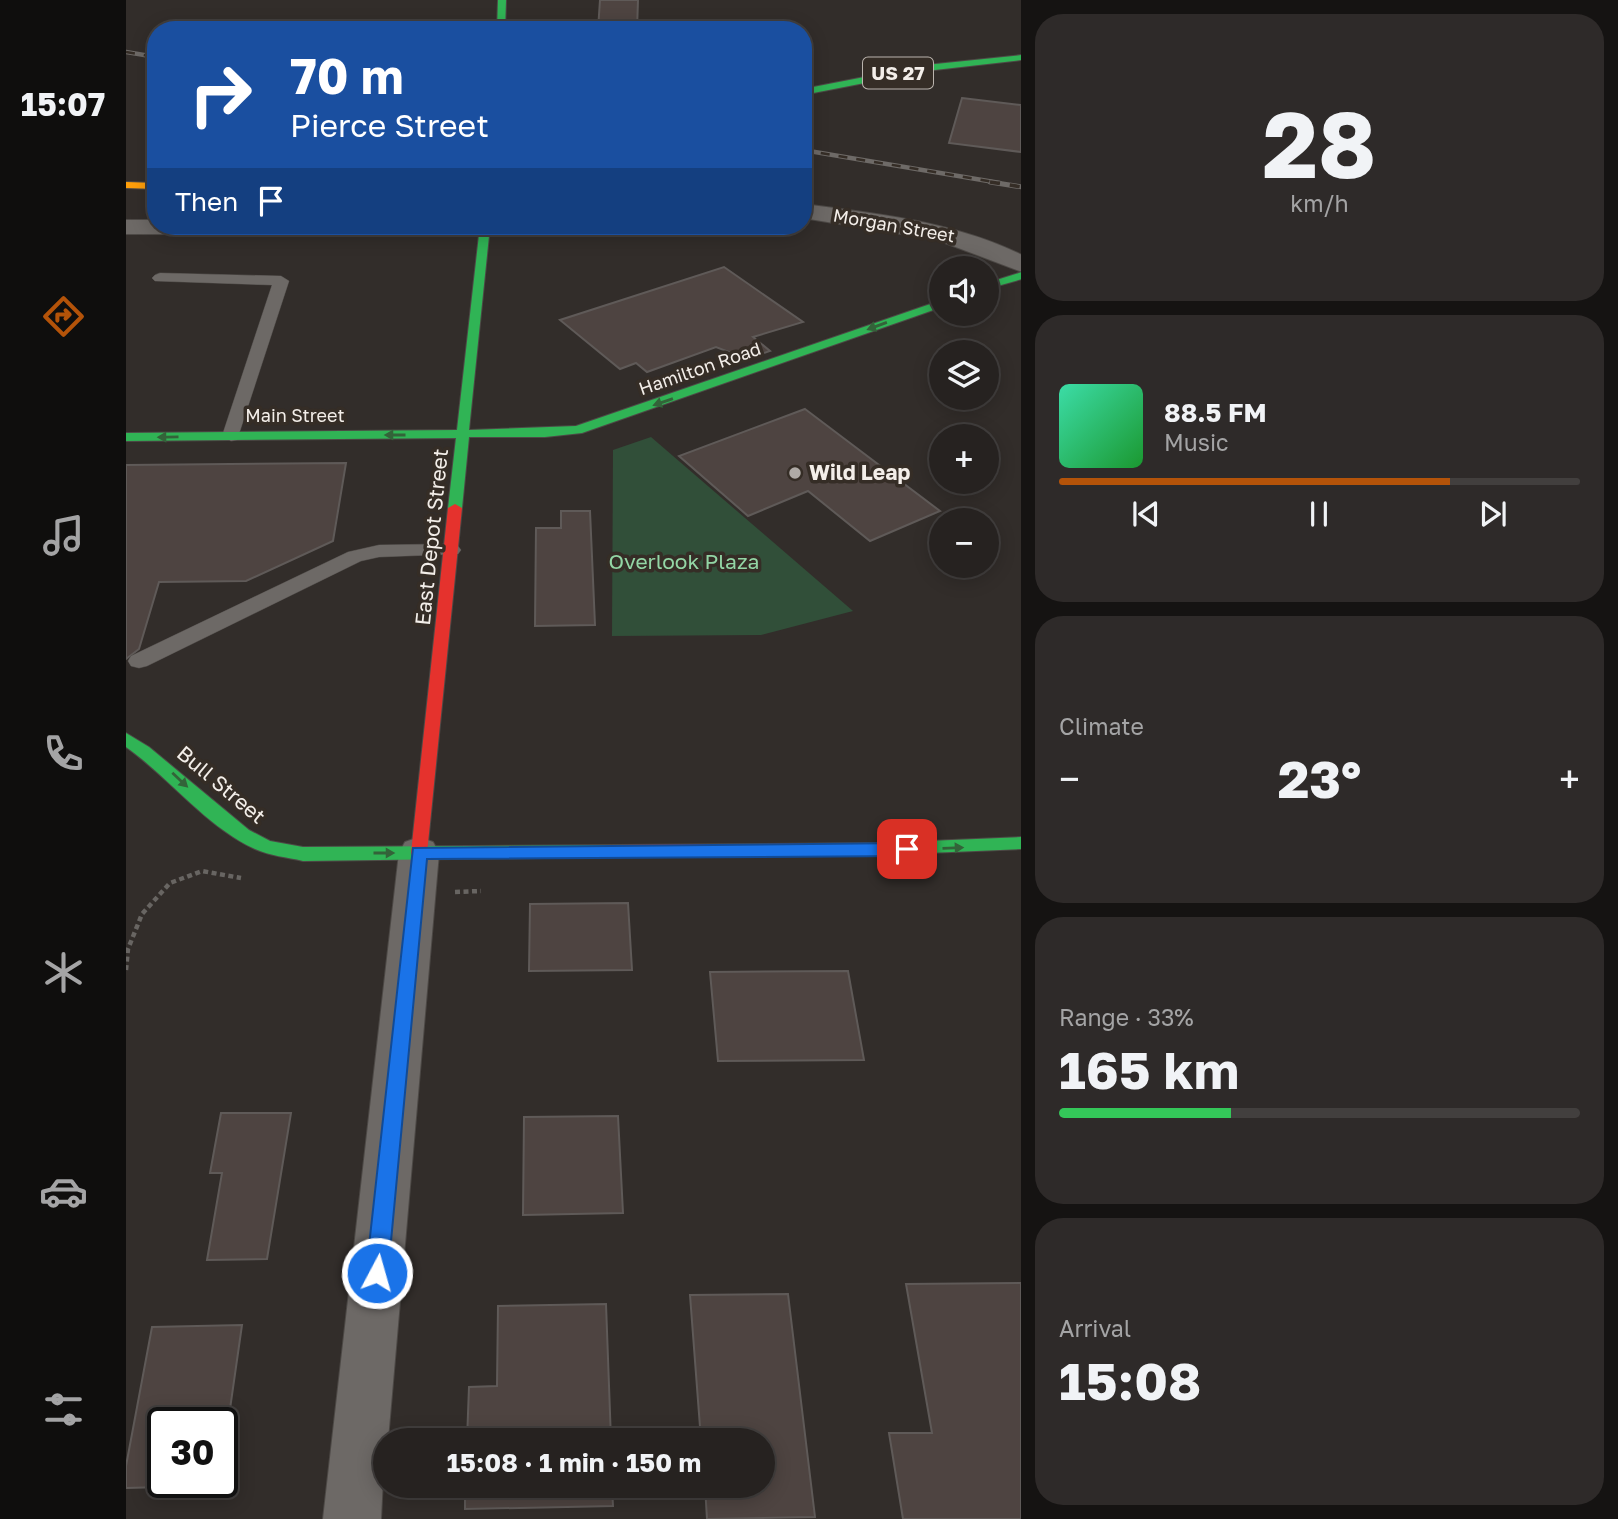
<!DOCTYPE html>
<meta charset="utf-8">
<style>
body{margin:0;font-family:"Golos Text",sans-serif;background:#2e2a29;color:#f1f3f6;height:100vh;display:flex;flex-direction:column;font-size:26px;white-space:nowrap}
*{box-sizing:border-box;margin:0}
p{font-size:23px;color:#a4a4a5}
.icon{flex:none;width:38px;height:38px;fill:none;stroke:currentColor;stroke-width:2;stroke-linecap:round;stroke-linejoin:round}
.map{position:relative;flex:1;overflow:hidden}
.drawer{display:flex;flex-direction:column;gap:14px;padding:14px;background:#151312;width:597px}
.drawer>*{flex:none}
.guide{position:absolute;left:21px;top:21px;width:665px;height:214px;border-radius:28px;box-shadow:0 4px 18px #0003,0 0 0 2px #423f3e;background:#1a4fa0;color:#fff;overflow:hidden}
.tools{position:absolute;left:803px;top:256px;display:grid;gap:14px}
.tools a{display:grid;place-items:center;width:70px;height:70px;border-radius:50%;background:#262220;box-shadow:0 4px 18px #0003,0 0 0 2px #423f3e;font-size:35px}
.speed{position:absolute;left:21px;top:1407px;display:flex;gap:14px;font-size:35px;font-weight:700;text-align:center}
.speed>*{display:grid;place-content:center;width:91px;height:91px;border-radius:50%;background:#262220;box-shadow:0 4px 18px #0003,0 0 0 2px #423f3e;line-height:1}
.speed .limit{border:4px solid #111;border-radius:10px;background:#fff;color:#111}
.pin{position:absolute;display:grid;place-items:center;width:60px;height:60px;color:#fff;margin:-30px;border-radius:14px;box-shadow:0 4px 10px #0006}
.me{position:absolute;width:77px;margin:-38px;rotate:6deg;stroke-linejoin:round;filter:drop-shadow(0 0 5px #0008)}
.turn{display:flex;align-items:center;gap:24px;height:147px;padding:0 28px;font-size:32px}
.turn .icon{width:91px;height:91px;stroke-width:2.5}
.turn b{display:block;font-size:49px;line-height:60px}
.then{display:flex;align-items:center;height:66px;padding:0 28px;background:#0003;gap:14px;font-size:26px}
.big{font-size:52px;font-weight:700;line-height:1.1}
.drawer .widget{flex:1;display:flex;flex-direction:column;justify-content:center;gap:10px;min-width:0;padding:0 24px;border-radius:28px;background:#2e2a29}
.drawer .dial{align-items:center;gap:0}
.dial b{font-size:91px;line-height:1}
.song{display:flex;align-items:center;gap:21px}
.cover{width:84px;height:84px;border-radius:10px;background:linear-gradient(135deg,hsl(160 70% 55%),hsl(130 70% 35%))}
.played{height:7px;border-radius:4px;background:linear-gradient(90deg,#b45309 75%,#423f3e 75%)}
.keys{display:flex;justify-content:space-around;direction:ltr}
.heat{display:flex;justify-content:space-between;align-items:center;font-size:38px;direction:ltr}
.charge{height:10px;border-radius:5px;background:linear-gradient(90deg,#34c759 33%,#423f3e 0)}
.trip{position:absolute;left:247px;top:1428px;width:402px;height:70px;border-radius:35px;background:#262220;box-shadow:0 4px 18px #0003,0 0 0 2px #423f3e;font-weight:700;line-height:70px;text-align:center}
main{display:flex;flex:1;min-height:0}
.tabs{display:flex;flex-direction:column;width:126px;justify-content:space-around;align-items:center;background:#0f0e0d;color:#a4a4a5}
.tabs .icon{width:49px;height:49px}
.tabs .on{color:#b45309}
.tabs b{font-size:32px;color:#f1f3f6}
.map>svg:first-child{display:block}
</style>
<main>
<nav class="tabs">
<b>15:07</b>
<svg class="icon on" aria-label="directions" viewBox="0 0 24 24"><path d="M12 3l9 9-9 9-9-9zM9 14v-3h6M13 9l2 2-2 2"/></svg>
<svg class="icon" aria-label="music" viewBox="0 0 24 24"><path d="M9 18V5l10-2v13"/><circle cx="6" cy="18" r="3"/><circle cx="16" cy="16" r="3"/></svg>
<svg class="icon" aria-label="phone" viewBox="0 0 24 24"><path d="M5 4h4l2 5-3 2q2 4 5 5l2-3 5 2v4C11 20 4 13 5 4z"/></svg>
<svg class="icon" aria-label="climate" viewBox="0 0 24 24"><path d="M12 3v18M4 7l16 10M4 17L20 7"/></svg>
<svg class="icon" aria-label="car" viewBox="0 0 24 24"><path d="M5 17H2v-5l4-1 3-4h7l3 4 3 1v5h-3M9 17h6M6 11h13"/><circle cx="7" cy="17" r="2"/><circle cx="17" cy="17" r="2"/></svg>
<svg class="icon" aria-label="filters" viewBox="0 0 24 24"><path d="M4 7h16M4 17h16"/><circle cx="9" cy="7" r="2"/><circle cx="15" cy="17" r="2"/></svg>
</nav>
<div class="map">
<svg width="896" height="1519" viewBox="0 0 896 1519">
<rect width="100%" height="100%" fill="#322d2a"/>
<path fill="#314f39" d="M525 437 727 611 635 635 486 636 487 450Z"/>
<path fill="#4e4441" stroke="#5f5a58" stroke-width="2" d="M474 0H512L511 30H472Z
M836 98 895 105V152L823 143Z
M598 267 677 322 627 337 644 351 621 359 590 347 521 372 510 363 494 369 434 320Z
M679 409 814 511 744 541 682 491 622 516 553 456Z
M220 463 207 541 120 581 33 582 13 649 0 659V465Z
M435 511H464L469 625 409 626 410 528H435Z
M502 903 506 970 403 971 404 904Z
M722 971 738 1060 592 1061 584 972Z
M95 1113H165L141 1259 81 1260 96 1173H84Z
M492 1116 497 1213 397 1215 398 1117Z
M895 1283V1519H777L763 1433H806L780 1284Z
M662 1294 689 1517 581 1519 579 1486H637V1440H575L564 1295Z
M480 1304 485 1440H341L343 1387 371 1386 372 1306Z
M116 1325 102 1423H37V1487L0 1488V1466L26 1327Z
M339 1486H486L487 1506 339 1509Z"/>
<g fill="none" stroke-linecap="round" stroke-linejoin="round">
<defs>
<path id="lane" d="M34 273 155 276 163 281 111 440 105 441 96 436 146 285 29 281 26 278 29 275Z
M325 544 332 546 335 550 332 554 253 557 235 561 21 666 13 668 5 666 2 661 5 656 222 552 253 545Z"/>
<path id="street" d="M677 204C751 214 827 221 896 255V272L811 240 677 218Z
M0 220H30V226H370L371 228 368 233 359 235 0 234Z
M293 837 307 842 313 853 262 1440H259L255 1519H197L273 853 279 842Z"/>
<path id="fast" d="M372 0H380L379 30H371Z
M896 55V60L800 71 677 95V89L800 65Z
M354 226H364L343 430 450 426 816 300V307L456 433 419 437H343L336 508 329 512 322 508 330 438 0 441V433L331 430Z
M896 272V279L861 289V283Z
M0 733 23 747 123 830 144 841 177 847 491 845 497 846 499 851 497 856 491 857 177 861C161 857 144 856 129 849 79 826 44 778 0 747Z
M896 837V849L754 855 748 854 746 849 748 844 754 843Z"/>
<path id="slow" d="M0 182 30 183V189L0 188Z"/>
<path id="jam" d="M329 504 336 508 301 853 299 858H287L285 853 322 508Z
M754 843 760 844 762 849 760 854 754 855 491 857 485 856 483 851 485 846 491 845Z"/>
</defs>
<use href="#lane" stroke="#4d4946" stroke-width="1"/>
<use href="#street" stroke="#4d4946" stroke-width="2"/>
<use href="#fast" stroke="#4d4946" stroke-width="2"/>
<use href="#slow" stroke="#4d4946" stroke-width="2"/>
<use href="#jam" stroke="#4d4946" stroke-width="2"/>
<path stroke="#686562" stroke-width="4.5" stroke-dasharray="5 3.5" stroke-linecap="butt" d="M329 892 355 891
M0 970 2 949 16 914 44 883 76 871 115 878"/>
<use href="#lane" fill="#6d6966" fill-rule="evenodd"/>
<use href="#street" fill="#6d6966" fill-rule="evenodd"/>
<use href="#fast" fill="#30b455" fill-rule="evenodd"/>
<use href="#slow" fill="#ff9f0a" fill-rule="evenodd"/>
<use href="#jam" fill="#e5322d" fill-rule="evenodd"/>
<defs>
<path id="rail-far1" d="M0 52 30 57
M677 150 874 183"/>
<path id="rail" d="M864 182 896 187"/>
</defs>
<use href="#rail-far1" stroke="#6e6a67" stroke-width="4.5"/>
<use href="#rail" stroke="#6e6a67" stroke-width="5"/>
<use href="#rail-far1" stroke="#352d26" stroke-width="2.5" stroke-dasharray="9" stroke-linecap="butt"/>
<use href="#rail" stroke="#352d26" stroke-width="3.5" stroke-dasharray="10" stroke-linecap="butt"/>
</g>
<defs><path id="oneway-solid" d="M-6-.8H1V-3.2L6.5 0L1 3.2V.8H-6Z" transform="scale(1.75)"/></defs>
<g fill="#336339">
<use href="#oneway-solid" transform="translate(751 326) rotate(160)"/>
<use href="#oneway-solid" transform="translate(537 402) rotate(161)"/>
<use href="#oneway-solid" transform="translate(269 435) rotate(180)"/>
<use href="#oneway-solid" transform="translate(42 437) rotate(179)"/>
<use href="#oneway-solid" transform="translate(54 780) rotate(43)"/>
<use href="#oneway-solid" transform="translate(827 848) rotate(-2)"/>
<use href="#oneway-solid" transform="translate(258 853)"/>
</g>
<path fill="#1a73e8" stroke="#114b97" stroke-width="2" d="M781 843 787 844 789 849 787 854 781 856 301 859 262 1273 259 1280 251 1284 243 1280 240 1273 287 848Z"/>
<circle fill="#afaaa6" stroke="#352d26" stroke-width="2.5" cx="669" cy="473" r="7"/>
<g text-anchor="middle" stroke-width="7" stroke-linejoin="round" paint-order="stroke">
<g font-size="18" fill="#f3eee9" stroke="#352d26">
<text transform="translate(768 226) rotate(10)" y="6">Morgan Street</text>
<text transform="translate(574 369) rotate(-19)" y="6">Hamilton Road</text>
<text x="169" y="422">Main Street</text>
</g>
<rect fill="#352d26" stroke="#bab4ae" stroke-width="2" x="737" y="57.5" width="70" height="31" rx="5"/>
<g font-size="19" font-weight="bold" fill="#f3eee9">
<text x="772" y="80">US 27</text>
</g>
<g font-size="21" font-weight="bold" fill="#f3eee9" stroke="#352d26" text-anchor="start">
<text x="683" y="480">Wild Leap</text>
</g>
<g font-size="21" fill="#f3eee9" stroke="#352d26">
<text transform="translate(306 537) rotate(-84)" y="7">East Depot Street</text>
<text transform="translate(95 785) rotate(40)" y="7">Bull Street</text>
</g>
<g font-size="21" fill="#93d6a5" stroke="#352d26">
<text x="558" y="569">Overlook Plaza</text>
</g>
</g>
</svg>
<div class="tools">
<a><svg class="icon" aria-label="sound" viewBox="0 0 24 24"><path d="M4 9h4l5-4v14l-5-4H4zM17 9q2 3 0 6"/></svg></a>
<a><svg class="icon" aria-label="layers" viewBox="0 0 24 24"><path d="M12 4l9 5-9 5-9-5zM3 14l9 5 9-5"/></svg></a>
<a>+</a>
<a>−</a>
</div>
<div class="speed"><div class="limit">30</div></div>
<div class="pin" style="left:781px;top:849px;background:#d93025"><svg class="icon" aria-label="arrive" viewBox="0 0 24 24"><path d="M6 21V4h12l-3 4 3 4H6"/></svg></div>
<svg class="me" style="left:251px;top:1273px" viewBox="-20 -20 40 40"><circle r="17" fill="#1a73e8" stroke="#fff" stroke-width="3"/><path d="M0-11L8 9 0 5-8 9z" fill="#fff"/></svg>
<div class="trip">15:08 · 1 min · 150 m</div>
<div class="guide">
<div class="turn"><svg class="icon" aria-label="right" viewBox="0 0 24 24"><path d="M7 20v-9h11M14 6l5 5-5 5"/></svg><div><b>70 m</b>Pierce Street</div></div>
<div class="then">Then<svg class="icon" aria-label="arrive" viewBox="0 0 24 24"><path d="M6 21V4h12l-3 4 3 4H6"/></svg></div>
</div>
</div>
<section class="drawer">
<div class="widget dial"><b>28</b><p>km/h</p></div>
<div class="widget">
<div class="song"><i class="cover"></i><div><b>88.5 FM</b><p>Music</p></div></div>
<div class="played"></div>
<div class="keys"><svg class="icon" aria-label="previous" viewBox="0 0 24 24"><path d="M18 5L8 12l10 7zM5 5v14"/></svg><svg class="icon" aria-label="pause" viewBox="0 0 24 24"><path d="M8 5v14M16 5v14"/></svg><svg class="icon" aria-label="next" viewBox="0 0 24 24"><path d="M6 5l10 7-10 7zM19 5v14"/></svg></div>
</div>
<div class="widget"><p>Climate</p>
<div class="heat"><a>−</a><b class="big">23°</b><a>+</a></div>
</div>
<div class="widget"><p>Range · 33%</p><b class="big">165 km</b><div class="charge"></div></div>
<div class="widget"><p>Arrival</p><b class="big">15:08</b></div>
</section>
</main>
